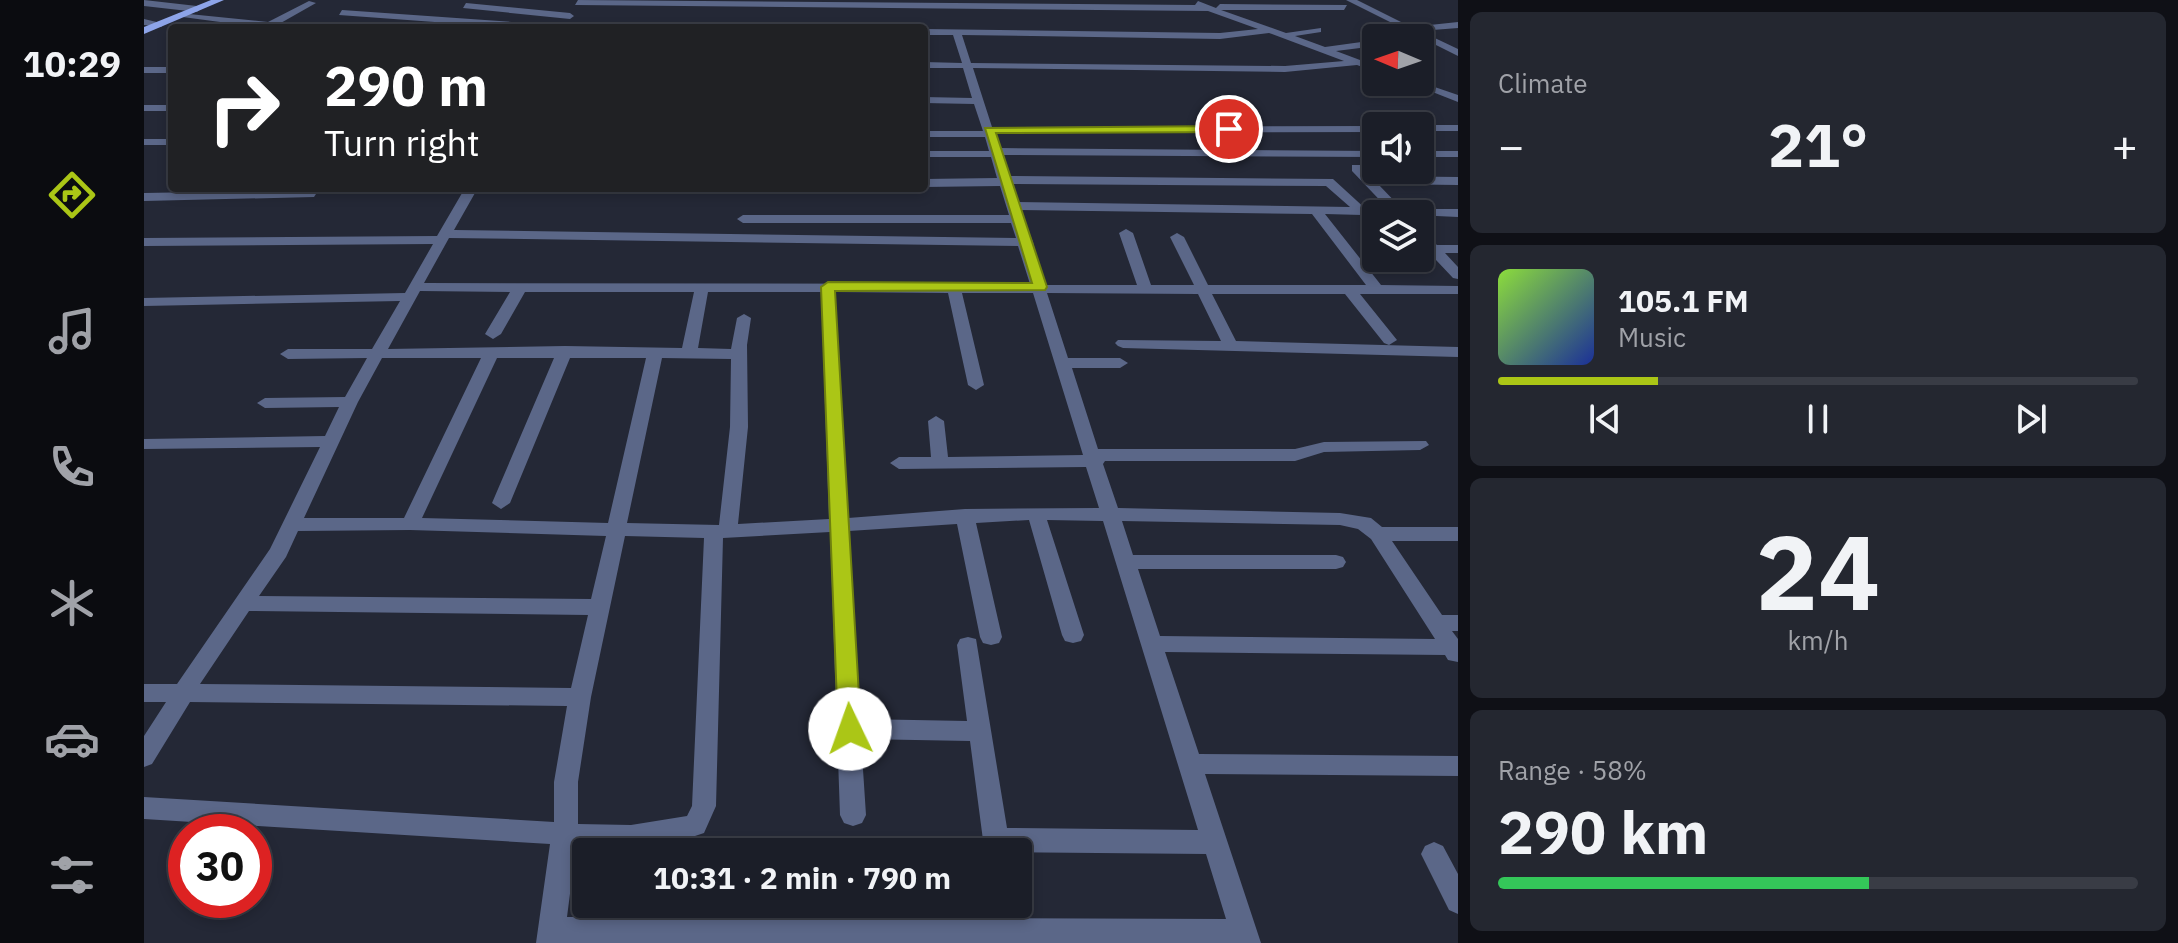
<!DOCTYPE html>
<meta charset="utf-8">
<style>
body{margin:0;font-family:"IBM Plex Sans",sans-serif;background:#242730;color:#f1f3f6;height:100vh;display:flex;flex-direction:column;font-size:30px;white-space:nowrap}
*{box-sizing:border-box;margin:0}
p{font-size:26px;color:#a0a2a8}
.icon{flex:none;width:44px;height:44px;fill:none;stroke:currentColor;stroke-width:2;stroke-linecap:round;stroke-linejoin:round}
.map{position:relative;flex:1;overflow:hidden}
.sheet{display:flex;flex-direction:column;gap:12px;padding:12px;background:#0f1016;width:720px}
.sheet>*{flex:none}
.top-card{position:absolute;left:24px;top:24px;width:760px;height:168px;border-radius:8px;box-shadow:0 4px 12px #0003,0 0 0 2px #393c45;background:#202124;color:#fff;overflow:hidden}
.needle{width:52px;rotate:272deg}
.fabs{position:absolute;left:1218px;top:24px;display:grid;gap:16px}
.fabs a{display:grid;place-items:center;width:72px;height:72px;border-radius:8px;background:#1b1e28;box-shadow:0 4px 12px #0003,0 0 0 2px #393c45;font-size:40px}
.speed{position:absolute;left:24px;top:814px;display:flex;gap:16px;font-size:40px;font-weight:700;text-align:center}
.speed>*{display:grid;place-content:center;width:104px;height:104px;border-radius:50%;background:#1b1e28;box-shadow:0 4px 12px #0003,0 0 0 2px #393c45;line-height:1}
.speed .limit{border:12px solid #d22;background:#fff;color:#111}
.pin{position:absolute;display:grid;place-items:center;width:68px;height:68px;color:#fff;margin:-34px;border:4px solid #fff;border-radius:50%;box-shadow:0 2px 8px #0007}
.me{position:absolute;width:88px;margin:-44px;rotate:357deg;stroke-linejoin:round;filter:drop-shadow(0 0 6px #0008)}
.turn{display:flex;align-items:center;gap:28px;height:168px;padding:0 24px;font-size:36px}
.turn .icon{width:104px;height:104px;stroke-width:2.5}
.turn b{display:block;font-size:56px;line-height:68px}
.big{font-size:60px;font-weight:700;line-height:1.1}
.sheet .widget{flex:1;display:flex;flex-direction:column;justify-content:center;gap:12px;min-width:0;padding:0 28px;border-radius:12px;background:#242730}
.sheet .dial{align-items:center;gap:0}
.dial b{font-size:104px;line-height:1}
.song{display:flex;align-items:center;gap:24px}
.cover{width:96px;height:96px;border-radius:12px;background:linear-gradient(135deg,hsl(90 70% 55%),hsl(230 70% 35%))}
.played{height:8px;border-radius:4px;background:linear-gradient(90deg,#abc616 25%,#393c45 25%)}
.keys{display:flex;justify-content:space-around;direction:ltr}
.heat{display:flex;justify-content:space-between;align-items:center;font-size:44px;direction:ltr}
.charge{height:12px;border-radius:6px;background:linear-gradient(90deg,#34c759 58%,#393c45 0)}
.trip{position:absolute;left:428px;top:838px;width:460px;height:80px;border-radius:8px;background:#1b1e28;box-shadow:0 4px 12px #0003,0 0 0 2px #393c45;font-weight:700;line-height:80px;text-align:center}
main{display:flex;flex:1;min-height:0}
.tab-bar{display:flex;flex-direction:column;width:144px;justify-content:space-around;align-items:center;background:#0b0c10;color:#a0a2a8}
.tab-bar .icon{width:56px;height:56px}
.tab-bar .selected{color:#abc616}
.tab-bar b{font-size:36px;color:#f1f3f6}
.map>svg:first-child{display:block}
</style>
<main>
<nav class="tab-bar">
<b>10:29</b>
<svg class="icon selected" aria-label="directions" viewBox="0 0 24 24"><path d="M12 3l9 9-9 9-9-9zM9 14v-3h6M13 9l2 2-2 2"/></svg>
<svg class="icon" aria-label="music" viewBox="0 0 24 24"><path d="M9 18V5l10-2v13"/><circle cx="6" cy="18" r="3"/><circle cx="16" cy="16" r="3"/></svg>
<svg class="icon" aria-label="phone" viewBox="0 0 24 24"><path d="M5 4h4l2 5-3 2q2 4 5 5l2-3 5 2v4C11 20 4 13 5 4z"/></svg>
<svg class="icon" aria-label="climate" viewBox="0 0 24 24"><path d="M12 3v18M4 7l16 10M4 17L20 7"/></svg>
<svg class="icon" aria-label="car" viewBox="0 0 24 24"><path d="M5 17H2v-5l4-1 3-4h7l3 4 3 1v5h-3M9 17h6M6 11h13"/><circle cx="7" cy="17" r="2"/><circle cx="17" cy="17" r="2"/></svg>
<svg class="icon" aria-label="filters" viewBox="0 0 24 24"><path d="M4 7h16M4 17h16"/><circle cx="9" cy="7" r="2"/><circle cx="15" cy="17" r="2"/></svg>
</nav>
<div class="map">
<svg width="1314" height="943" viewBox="0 0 1314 943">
<rect width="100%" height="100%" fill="#242836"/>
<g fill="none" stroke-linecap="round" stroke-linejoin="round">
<path fill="#5b6788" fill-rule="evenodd" d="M0 0 53 6 57 9 53 12 0 6Z
M434 0 1051 5 1054 1 1072 8 1076 4 1203 5 1200 10H1077L1142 33 1177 28V32L1151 36 1181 47 1232 40V46L1192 51 1232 66V72L1213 65 1141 72 829 68 848 127 1232 126H1233L1232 132 852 133 855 148 1232 151V157L858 155 865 176 1189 179 1224 211 1218 215 1181 214 1237 285 1314 286V294H1216L1253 340 1245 345 1240 343 1201 294H1068L1092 341 1314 347V357L979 348 974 346 971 343 974 340 1077 341 1054 294 903 293 924 358H976L984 363 976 368H928L954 449H1151L1180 442 1282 441 1285 445 1276 450 1180 452 1151 461H961L959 464 974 508 1196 513 1227 518 1238 527H1314V541H1248L1298 615H1314V631H1308L1314 639V662L1304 660 1301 655 1021 652 1055 754 1314 756V776L1061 774 1117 943H392L406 844 0 819V797L410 822V782L423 706 46 702 8 764 0 767V736L22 702H0V684H33L126 549 176 447 0 449V439L181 436 195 407 121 408 113 403 121 398 201 397 223 358 144 359 136 354 144 349H228L256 301 0 306V298L261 293 289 244 0 246V238L293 236 321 188H411L405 192 331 193 310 230 872 238 867 223H599L593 219 599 215H865L856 186 780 187V179L853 178 847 157H780V151H845L841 137H780V131H839L830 104 780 103V97L828 98 819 68H780V62L818 63 809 35H780V29L1076 33 1114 29 1064 11 431 5ZM1125 33 1200 61 1141 66 827 63 818 35 1076 39ZM867 184 1182 186 1206 207 873 202ZM876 210 1168 214 1222 285H1064L1040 237 1033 233 1026 237 1050 285H1007L989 233 982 229 975 233 993 285H900L889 242ZM305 238 874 246 886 284 280 283ZM276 291 366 292 341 334 349 339 357 334 381 292H550L538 348 421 346 244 349ZM564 292H677L685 519 594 524 604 427 603 345 607 318 600 314 593 318 587 349 554 348ZM691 292 804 293 824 385 832 390 840 385 818 293H889L939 455 804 457 800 421 792 416 784 421 787 457H755L746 463 755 469 942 467 955 508 821 509 704 518ZM238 358H337L260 518H160L214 402ZM353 358H410L348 503 357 509 366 503 426 358H502L464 523 278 518ZM518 358 587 359 586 427 575 525 483 523ZM885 520 918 635 921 641 929 643 937 641 940 635 903 520 959 521 1054 830 863 828 832 639 824 637 816 639 813 645 823 721 716 719 705 531 813 524 836 637 839 643 847 645 855 643 858 637 832 523ZM978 521 1196 525 1214 529 1227 539 1291 639 1016 636 994 569H1192L1199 567 1202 562 1199 557 1192 555H989ZM266 530 462 536 447 599 115 596 142 557 154 531ZM686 532 696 815 700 823 709 826 718 823 722 815 717 739 826 741 839 840 843 848 852 852 1062 854 1082 919 423 917 432 847 487 848 551 836 560 833 572 806 579 538ZM481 536 560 538 548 806 543 816 487 825 434 824V782L447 697ZM105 611 444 615 427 688 56 684Z
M1202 0H1213L1267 27 1314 22V28L1276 31 1314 49V56Z
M165 1 172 3 135 24 156 28H121L31 16 35 13 124 22Z
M322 3 426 13 430 16 426 19 319 8Z
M198 10 411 25 415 28H373L195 15Z
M0 19 21 24 17 27 0 25Z
M0 67H28V73H0Z
M1263 82H1276L1314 95V102Z
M0 105H28V111H0Z
M1276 125H1314V131H1276V126H1272Z
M0 139H28V145H0Z
M1276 151H1314V157H1276Z
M1208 165H1216L1227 176 1314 177V185L1234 184 1258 209H1314V217L1249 214 1208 171Z
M166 190 172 194 170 197 0 201V193Z
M1276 231 1293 245H1314V253H1301L1314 267V279L1309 278 1276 243Z
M1290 842 1299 846 1314 874V914L1305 910 1277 854 1281 846Z"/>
<path fill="#8da4e9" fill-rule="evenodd" d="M67 0H80L0 34V27Z"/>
</g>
<path fill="#abc616" stroke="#6f810e" stroke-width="2" d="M1085 126 1089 132 852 133 903 287 901 290 691 291 717 729 714 736 706 739 697 736 694 729 677 287 684 282 888 283 841 128Z"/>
</svg>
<div class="fabs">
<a><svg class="needle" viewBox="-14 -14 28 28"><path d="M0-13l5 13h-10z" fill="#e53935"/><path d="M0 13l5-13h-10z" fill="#a0a2a8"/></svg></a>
<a><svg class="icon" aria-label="sound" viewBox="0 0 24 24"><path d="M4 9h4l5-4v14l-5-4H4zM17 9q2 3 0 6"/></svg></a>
<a><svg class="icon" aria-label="layers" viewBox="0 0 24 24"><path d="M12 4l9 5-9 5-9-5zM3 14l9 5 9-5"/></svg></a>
</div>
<div class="speed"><div class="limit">30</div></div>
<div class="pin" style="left:1085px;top:129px;background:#d93025"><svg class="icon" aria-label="arrive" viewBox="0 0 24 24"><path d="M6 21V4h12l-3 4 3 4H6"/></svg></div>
<svg class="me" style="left:706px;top:729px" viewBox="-20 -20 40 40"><circle r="19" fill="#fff"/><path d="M0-13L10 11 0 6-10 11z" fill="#abc616"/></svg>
<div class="trip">10:31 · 2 min · 790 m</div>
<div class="top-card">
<div class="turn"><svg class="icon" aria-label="right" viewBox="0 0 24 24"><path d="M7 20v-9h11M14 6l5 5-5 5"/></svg><div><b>290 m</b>Turn right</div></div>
</div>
</div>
<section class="sheet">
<div class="widget"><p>Climate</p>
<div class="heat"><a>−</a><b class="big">21°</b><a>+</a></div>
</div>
<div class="widget">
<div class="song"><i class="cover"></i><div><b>105.1 FM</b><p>Music</p></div></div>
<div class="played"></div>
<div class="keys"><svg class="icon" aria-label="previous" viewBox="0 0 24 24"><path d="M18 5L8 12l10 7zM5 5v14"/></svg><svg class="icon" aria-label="pause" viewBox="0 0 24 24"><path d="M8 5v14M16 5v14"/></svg><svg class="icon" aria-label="next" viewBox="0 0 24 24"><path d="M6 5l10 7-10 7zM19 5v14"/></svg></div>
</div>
<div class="widget dial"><b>24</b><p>km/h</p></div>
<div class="widget"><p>Range · 58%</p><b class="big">290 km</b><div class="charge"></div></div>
</section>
</main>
